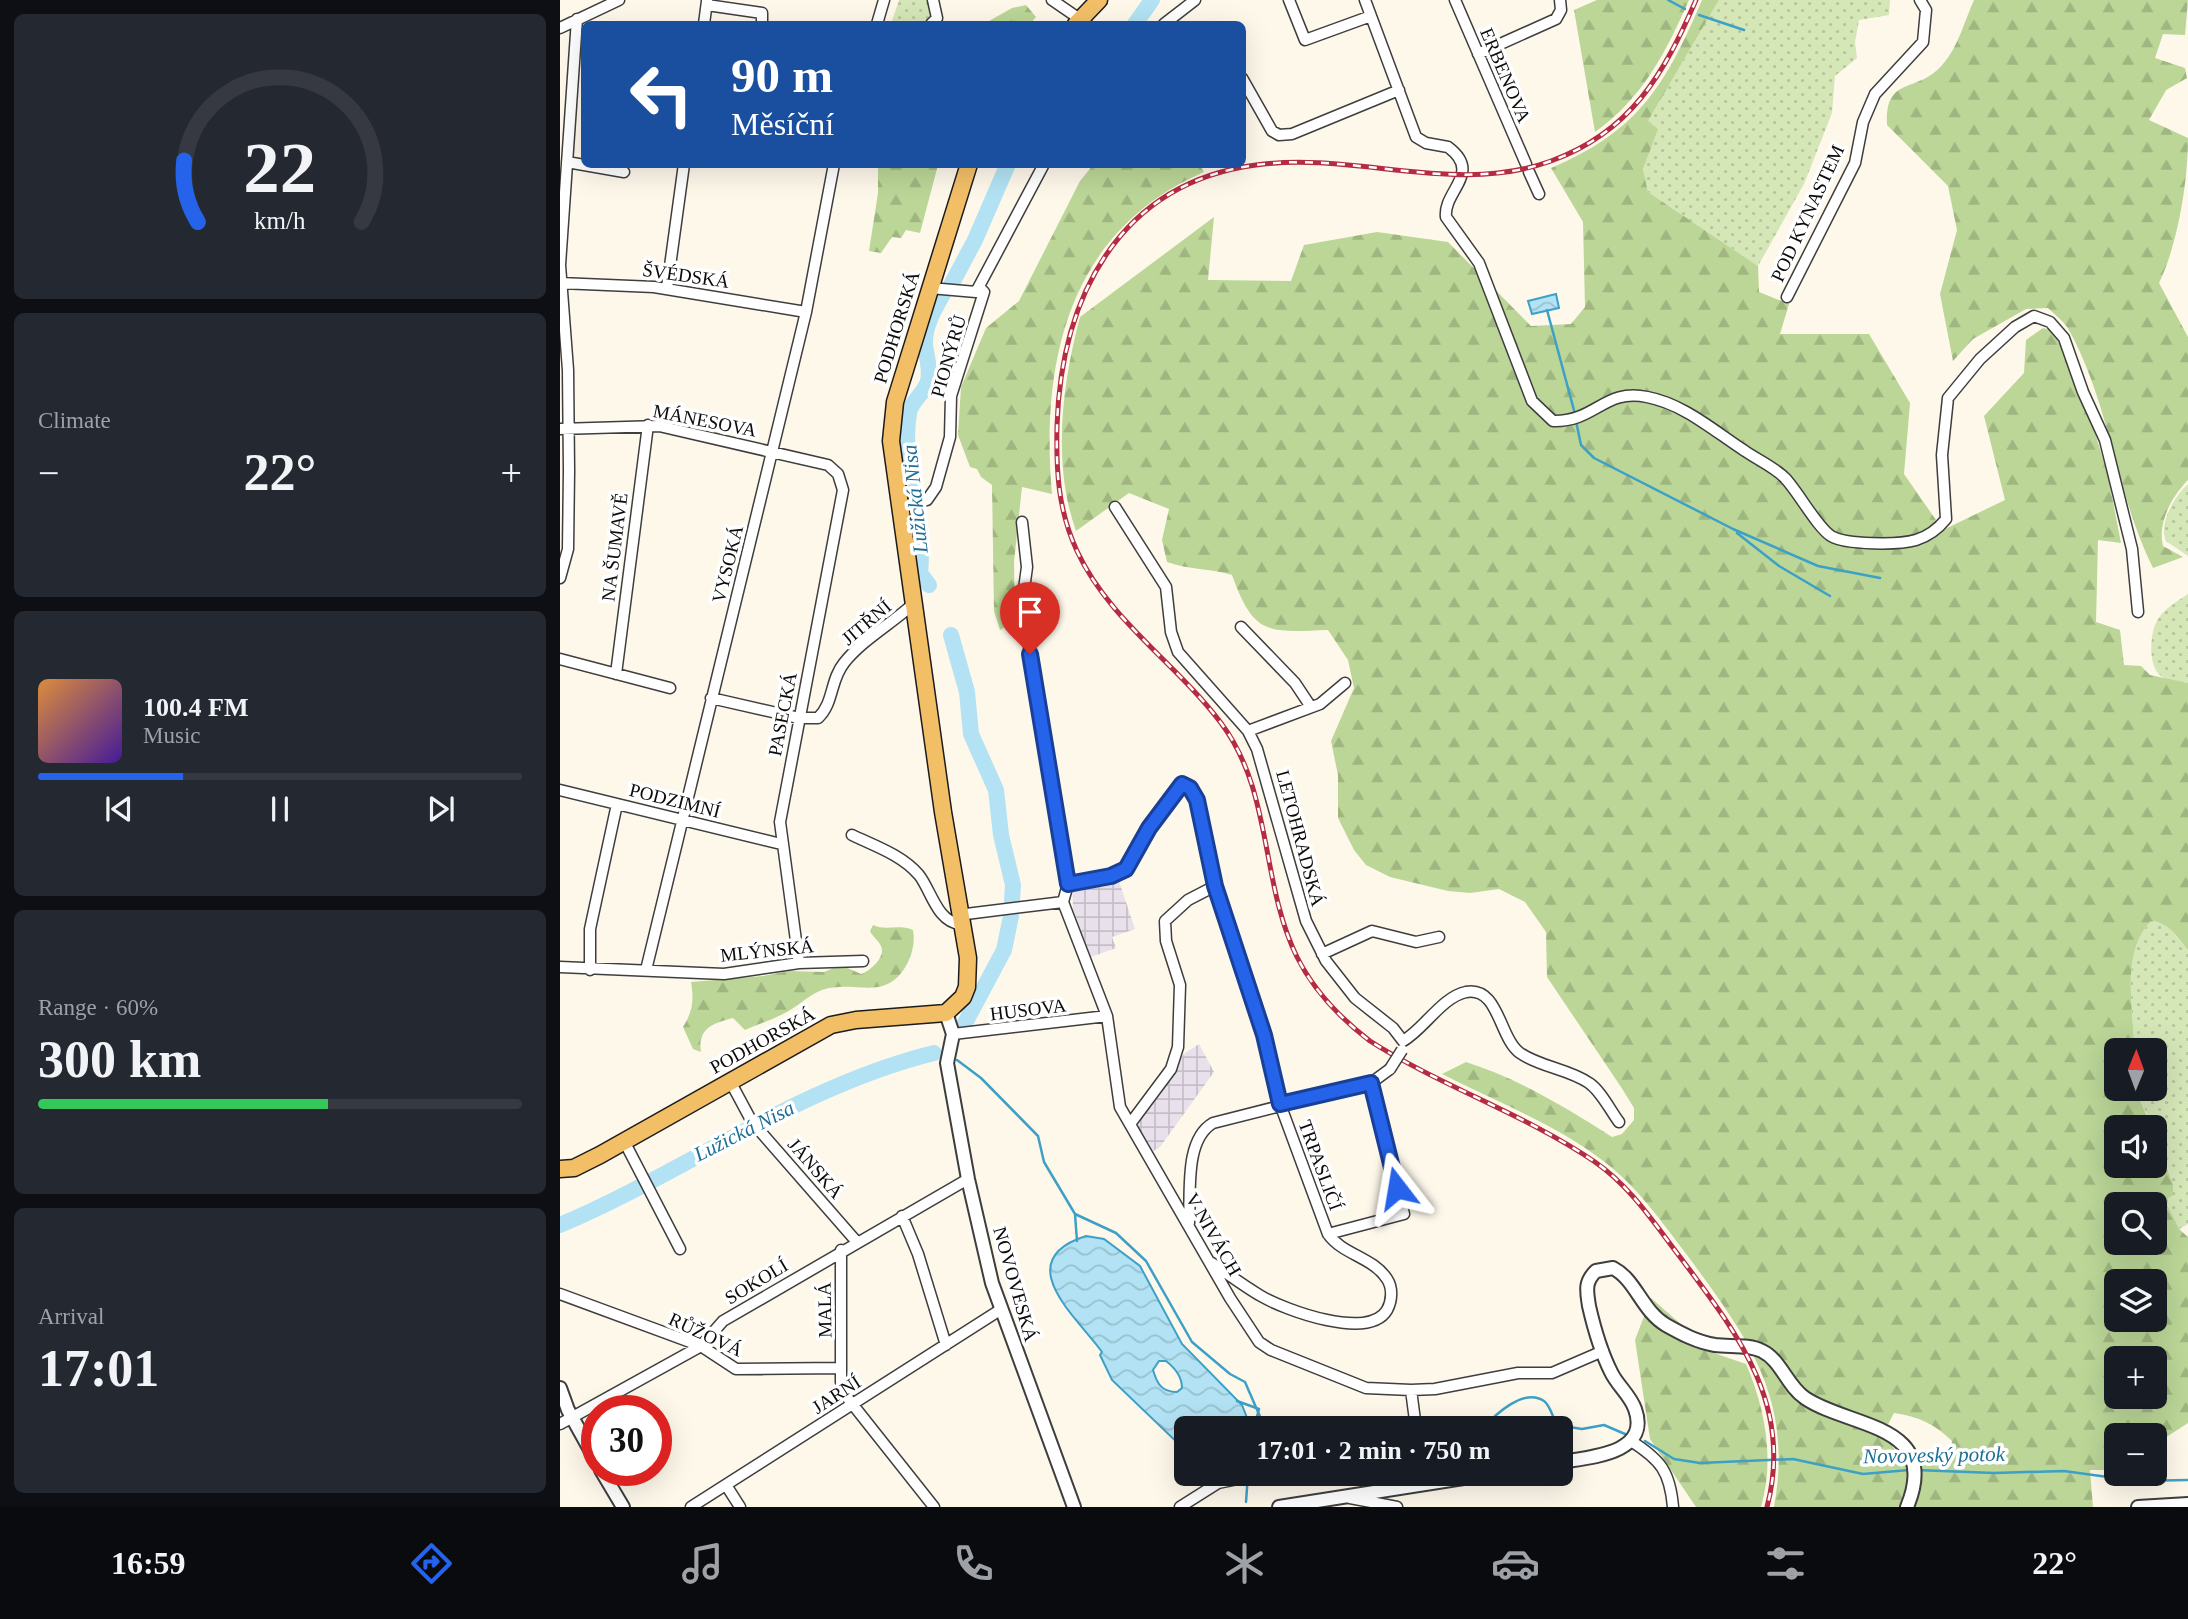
<!DOCTYPE html>
<meta charset="utf-8">
<style>
body{margin:0;font-family:"Times New Roman",serif;background:#242831;color:#f1f3f6;height:100vh;display:flex;flex-direction:column;font-size:26px;white-space:nowrap}
*{box-sizing:border-box;margin:0}
p{font-size:23px;color:#9ea1a6}
.icon{flex:none;width:38px;height:38px;fill:none;stroke:currentColor;stroke-width:2;stroke-linecap:round;stroke-linejoin:round}
.map{position:relative;flex:1;overflow:hidden}
.side{display:flex;flex-direction:column;gap:14px;padding:14px;background:#0d0f14;width:560px}
.side>*{flex:none}
.hud{position:absolute;left:21px;top:21px;width:665px;height:147px;border-radius:10px;box-shadow:0 7px 28px #0002;background:#1a4fa0;color:#fff;overflow:hidden}
.needle{width:46px;rotate:1deg}
.tools{position:absolute;left:1544px;top:1038px;display:grid;gap:14px}
.tools a{display:grid;place-items:center;width:63px;height:63px;border-radius:10px;background:#171b24;box-shadow:0 7px 28px #0002;font-size:35px}
.speed{position:absolute;left:21px;top:1395px;display:flex;gap:14px;font-size:35px;font-weight:700;text-align:center}
.speed>*{display:grid;place-content:center;width:91px;height:91px;border-radius:50%;background:#171b24;box-shadow:0 7px 28px #0002;line-height:1}
.speed .limit{border:10px solid #d22;background:#fff;color:#111}
.pin{position:absolute;display:grid;place-items:center;width:60px;height:60px;color:#fff;margin:-72px -30px;border-radius:50% 50% 50% 0;rotate:-45deg;box-shadow:0 0 7px #0007}
.pin .icon{rotate:45deg}
.me{position:absolute;width:77px;margin:-38px;rotate:346deg;stroke-linejoin:round;filter:drop-shadow(0 0 5px #0008)}
.turn{display:flex;align-items:center;gap:24px;height:147px;padding:0 35px;font-size:32px}
.turn .icon{width:91px;height:91px;stroke-width:2.5}
.turn b{display:block;font-size:49px;line-height:60px}
.big{font-size:52px;font-weight:600;line-height:1.1}
.side .tile{flex:1;display:flex;flex-direction:column;justify-content:center;gap:10px;min-width:0;padding:0 24px;border-radius:10px;background:#242831}
.side .dial{align-items:center;gap:0}
.dial svg{height:182px;overflow:visible;fill:none;stroke:#363941;stroke-width:7;stroke-linecap:round;text-anchor:middle}
.dial text{fill:#f1f3f6;stroke:none}
.song{display:flex;align-items:center;gap:21px}
.cover{width:84px;height:84px;border-radius:10px;background:linear-gradient(135deg,hsl(30 70% 55%),hsl(260 70% 35%))}
.played{height:7px;border-radius:4px;background:linear-gradient(90deg,#2563eb 30%,#363941 30%)}
.keys{display:flex;justify-content:space-around;direction:ltr}
.heat{display:flex;justify-content:space-between;align-items:center;font-size:38px;direction:ltr}
.charge{height:10px;border-radius:5px;background:linear-gradient(90deg,#34c759 60%,#363941 0)}
.trip{position:absolute;left:614px;top:1416px;width:399px;height:70px;border-radius:10px;background:#171b24;box-shadow:0 7px 28px #0002;font-weight:600;line-height:70px;text-align:center}
.dock{display:flex;height:112px;justify-content:space-around;align-items:center;background:#090b0e;color:#9ea1a6}
.dock .icon{width:49px;height:49px}
.dock .on{color:#2563eb}
.dock b{font-size:32px;color:#f1f3f6}
main{display:flex;flex:1;min-height:0}
.map>svg:first-child{display:block}
</style>
<main>
<section class="side">
<div class="tile dial"><svg viewBox="0 0 100 80">
<path d="M14 69A42 42 0 1 1 86 69"/>
<path d="M14 69A42 42 0 0 1 8 42" stroke="#2563eb"/>
<text x="50" y="56" font-size="32" font-weight="700">22</text>
<text x="50" y="72" font-size="11">km/h</text>
</svg></div>
<div class="tile"><p>Climate</p>
<div class="heat"><a>−</a><b class="big">22°</b><a>+</a></div>
</div>
<div class="tile">
<div class="song"><i class="cover"></i><div><b>100.4 FM</b><p>Music</p></div></div>
<div class="played"></div>
<div class="keys"><svg class="icon" aria-label="previous" viewBox="0 0 24 24"><path d="M18 5L8 12l10 7zM5 5v14"/></svg><svg class="icon" aria-label="pause" viewBox="0 0 24 24"><path d="M8 5v14M16 5v14"/></svg><svg class="icon" aria-label="next" viewBox="0 0 24 24"><path d="M6 5l10 7-10 7zM19 5v14"/></svg></div>
</div>
<div class="tile"><p>Range · 60%</p><b class="big">300 km</b><div class="charge"></div></div>
<div class="tile"><p>Arrival</p><b class="big">17:01</b></div>
</section>
<div class="map">
<svg width="1628" height="1507" viewBox="0 0 1628 1507">
<defs>
<pattern id="industrial-grid" width="8" height="8" patternUnits="userSpaceOnUse" patternTransform="scale(1.75)"><rect width="8" height="8" fill="#e8e0ea"/><path d="M0 4h8M4 0v8" fill="none" stroke="#c6bfc7"/></pattern>
<pattern id="grass-dots" width="8" height="8" patternUnits="userSpaceOnUse" patternTransform="scale(1.75)"><rect width="8" height="8" fill="#d5e6b7"/><path d="M2 2h.1M6 6h.1" fill="none" stroke="#b6c49c" stroke-width="1.8" stroke-linecap="round"/></pattern>
<pattern id="forest-firs" width="22" height="20" patternUnits="userSpaceOnUse" patternTransform="scale(1.75)"><rect width="22" height="20" fill="#bbd697"/><path d="M5 1l3.5 6h-7zM16 11l3.5 6h-7z" fill="#9fb681"/></pattern>
<pattern id="water-waves" width="16" height="10" patternUnits="userSpaceOnUse" patternTransform="scale(1.75)"><rect width="16" height="10" fill="#b2e2f3"/><path d="M0 5q4-4 8 0t8 0" fill="none" stroke="#98c1cf"/></pattern>
</defs>
<rect width="100%" height="100%" fill="#fef8eb"/>
<path fill="url(#industrial-grid)" d="M558 878 575 929 552 937 556 948 531 957 513 909 512 885Z
M639 1044 654 1072 600 1147 592 1152 575 1123 624 1054Z"/>
<path fill="url(#grass-dots)" d="M339 0H369L373 16 366 24H331Z
M1159 0H1330L1329 15 1299 20 1295 42 1297 58 1275 76 1272 113 1244 184 1198 266 1088 192 1083 169 1097 129 1088 121Z
M1628 484V556L1606 541C1598 523 1615 496 1628 484Z
M1628 594V683C1620 681 1608 681 1601 676 1587 666 1590 631 1598 619 1605 608 1618 601 1628 594Z
M1591 921 1606 924 1628 950V1224L1619 1229 1605 1200 1613 1184 1594 1127 1575 1091V1089L1594 1088V1050H1574C1574 1008 1560 954 1591 921Z"/>
<path fill="url(#forest-firs)" fill-rule="evenodd" d="M1037 0H1129C1106 52 1083 98 1035 132L1014 10Z
M1142 0H1159L1088 121 1098 129 1083 169 1088 192 1198 266 1199 292 1229 304 1220 334H1309L1350 403 1344 474 1383 530 1445 500 1424 416 1464 373 1466 340 1483 328 1494 331 1507 354 1518 395 1533 426 1548 476 1561 543 1538 540 1536 622 1560 630 1564 665 1581 666 1590 675 1628 683V950C1617 937 1609 922 1591 921 1560 954 1574 1008 1574 1050H1556V1088L1575 1089 1592 1127H1556V1166H1594V1132L1613 1184V1195L1605 1200 1619 1229 1628 1237V1423L1594 1445V1435H1556V1470H1530L1533 1507H1214C1234 1399 1188 1338 1127 1255 1101 1221 1077 1186 1042 1160 995 1124 935 1101 882 1074L906 1062C957 1078 1007 1108 1052 1137L1062 1134 1074 1120V1108L1061 1087 987 977 986 932 965 902 939 889 910 893 888 891 830 877 806 865 794 850 778 818V775L771 741 794 688 788 660 768 630C709 632 694 637 672 575 650 568 629 570 607 562L602 540 609 509 569 493 516 531C492 464 502 384 520 317L654 217 648 280 731 281 744 245 817 232 888 242 971 326 1011 324 1025 307 1023 222 991 168C1079 131 1106 84 1142 0ZM1556 1204H1594V1242H1556ZM1556 1281H1594V1320H1556ZM1556 1358H1594V1396H1556ZM1334 1413C1359 1417 1373 1423 1392 1441L1390 1460 1340 1456 1323 1434Z
M1414 0H1628L1625 35 1603 34 1595 58 1625 68 1627 78 1606 90 1589 120 1628 138C1628 181 1618 244 1599 283L1628 337V480C1612 496 1597 523 1603 546L1623 557 1593 568C1556 494 1550 405 1510 332 1506 323 1495 315 1488 308L1466 309 1413 339 1393 361 1380 294 1397 230 1388 186 1327 125C1325 74 1357 95 1383 64 1398 47 1405 20 1414 0Z
M466 5 476 17 470 24H431L429 21 452 8Z
M318 165H378L360 233 346 230 341 238 332 237 321 253 309 251 318 193Z
M533 165H640L644 172C510 230 480 359 492 494L462 487 454 562 455 621 440 630 434 611 432 485 421 477 417 469 410 467 398 435 401 387 426 328 459 301 520 181Z
M313 925C325 931 339 924 353 930 355 942 353 951 348 962 327 1004 297 979 262 990 250 994 237 1007 225 1013 212 1020 198 1024 185 1030L173 1018C153 1023 137 1029 141 1052L133 1049 123 1027C133 1011 134 1000 131 982L203 976 229 971 264 972 281 965 301 974C310 971 326 957 321 946 319 941 312 936 310 931Z
M1091 1298 1154 1353 1186 1364C1205 1408 1215 1459 1201 1507H1136L1090 1439 1075 1340Z"/>
<path fill="url(#water-waves)" stroke="#3da0c6" stroke-width="2" fill-rule="evenodd" d="M996 294 999 308 972 314 968 301Z
M526 1236 544 1239 580 1266 622 1344 682 1405 691 1428H626V1451L552 1380 540 1355 542 1352C520 1320 447 1261 526 1236ZM599 1361H606C615 1368 622 1376 622 1388L617 1392C601 1392 597 1383 593 1370Z"/>
<g fill="none" stroke-linecap="round" stroke-linejoin="round">
<path stroke="#3da0c6" stroke-width="2.5" d="M1108 0 1125 9
M1139 15 1184 30
M987 310 1015 414
M1016 421 1021 445 1034 458 1173 529 1258 566 1320 578
M1177 533 1219 566 1270 596
M397 1060 421 1078 478 1136 484 1162 515 1214 556 1233 586 1261 632 1342 670 1374 685 1382 705 1428
M515 1214 517 1241
M677 1401 699 1409 694 1428
M923 1428C935 1415 964 1387 984 1401 990 1405 993 1418 997 1425L1022 1429 1044 1425 1065 1434
M1085 1441 1114 1459 1140 1463 1233 1459 1303 1474 1349 1470
M1356 1470 1434 1473 1504 1471 1577 1481 1628 1480
M686 1502 688 1474"/>
<path stroke="#b2e2f3" stroke-width="16" d="M575 24 592 0
M390 287 415 240 448 164
M369 585 360 573C366 520 340 467 349 413 351 401 365 393 368 381 371 369 366 356 365 344 364 327 375 308 383 294
M391 635 407 692 411 734 436 790 441 835 453 885 452 900
M404 1025 444 950 451 916
M0 1225C127 1171 240 1086 374 1053"/>
<defs>
<path id="minor" d="M492 0 527 24
M729 0 745 40 811 16
M805 0 856 137 866 143 888 147C923 173 883 191 886 217L919 263 972 401 993 421C1036 422 1044 388 1087 397 1124 404 1154 431 1185 451 1198 460 1214 467 1225 478 1239 493 1257 527 1271 536 1286 545 1339 545 1356 540 1369 536 1378 529 1386 519L1382 455 1388 398 1420 359 1455 327 1474 316 1490 322 1504 338 1523 392 1545 440 1572 549 1578 612
M895 0 966 164
M147 5 202 13V24
M144 24 147 1
M317 24 324 0
M371 24 377 18 373 0
M604 24 635 0
M0 28 59 0
M918 54 996 19 1001 10 1000 0
M682 78 712 131 719 135 732 134 839 90
M7 162 64 172
M969 172 979 194
M0 283 94 287 246 312
M107 288 124 164
M370 288 416 292 484 164
M1227 297 1295 163 1303 122 1315 94 1363 42 1366 10 1360 0
M0 429 99 426 268 465 278 474 283 490 220 822 239 963
M338 507 367 500 376 487 390 437 391 396 424 292 419 287
M555 507 606 587 611 632 618 652 688 731 697 749 746 921 766 961 795 998 833 1028 843 1041
M462 522 467 567 462 604 508 884 503 902
M0 578 8 549 9 471 8 370 0 265 17 19
M681 627 735 683 751 707
M0 659 110 688
M56 674 88 425
M151 698 239 718H258C274 703 270 680 284 663 301 641 331 624 352 605
M688 731 760 704 785 683
M0 790 221 844
M292 835C315 846 342 855 359 875 371 890 377 922 400 924
M508 884 551 876 566 869 589 828 622 784 630 787 637 800 655 886 704 1035 720 1104 768 1234C783 1255 813 1257 827 1279 833 1288 832 1301 827 1310 809 1341 725 1310 701 1296 684 1286 668 1274 652 1263
M503 902 547 1016 560 1107 670 1298 699 1342 711 1350 806 1388 851 1390 875 1389 958 1373H992L1043 1351
M398 915 503 902
M762 954 812 931 856 942 879 937
M0 967 164 974 239 963 303 961
M30 970V929L57 804
M86 970 246 312 274 164
M393 1034 547 1016
M843 1041C864 1029 882 997 906 992 939 986 939 1038 960 1053 980 1067 1009 1069 1029 1083 1041 1091 1050 1110 1059 1122
M170 1081 192 1122 296 1241
M570 1124 611 1069 618 1047 620 985 606 941 605 921 628 900 655 886
M64 1141 120 1249
M342 1216 358 1254 386 1345
M629 1223C631 1193 624 1140 653 1123L811 1083 830 1069
M768 1234 844 1214 811 1083
M281 1250V1368
M0 1294 141 1346 176 1369 281 1368V1382L286 1396 374 1507
M851 1390 856 1428
M0 1424 141 1346 163 1321 408 1179
M1071 1441C1101 1460 1110 1472 1113 1507
M166 1485 180 1507
M790 1498 837 1507
M131 1507 440 1310
M620 1507 658 1483 673 1480"/>
<path id="tertiary" d="M386 1013 393 1034 387 1063 408 1179 432 1283 514 1507
M0 1388 8 1410 37 1462
M1001 1462C1030 1457 1091 1454 1075 1409 1070 1395 1057 1385 1051 1372 1041 1352 1034 1328 1029 1306 1027 1292 1024 1282 1036 1271L1053 1268C1076 1280 1082 1311 1106 1325 1122 1334 1137 1342 1155 1345 1170 1347 1189 1344 1202 1351 1221 1360 1227 1386 1245 1398 1289 1428 1382 1423 1347 1507
M41 1470 63 1507
M719 1507 929 1474
M1578 1507 1628 1504"/>
<path id="primary" d="M516 24 539 0
M0 1169 14 1168 40 1155 271 1025 296 1020 386 1013 403 997 407 987 408 958 383 812 331 441 335 402 409 164"/>
</defs>
<use href="#minor" stroke="#3e3e3e" stroke-width="13"/>
<use href="#tertiary" stroke="#3e3e3e" stroke-width="16"/>
<use href="#primary" stroke="#1c1c1c" stroke-width="19"/>
<use href="#minor" stroke="#fff" stroke-width="10"/>
<use href="#tertiary" stroke="#fff" stroke-width="12"/>
<use href="#primary" stroke="#f2bf67" stroke-width="16"/>
<defs>
<path id="rail" d="M1136 0C1104 74 1071 132 991 161 895 196 794 151 696 165 558 183 501 299 497 426 496 471 498 510 517 551 549 620 616 663 661 723 713 792 700 882 737 957 754 991 780 1018 810 1041 882 1087 965 1114 1035 1162 1070 1186 1094 1223 1120 1257 1177 1333 1234 1405 1207 1507"/>
</defs>
<use href="#rail" stroke="#b42b42" stroke-width="5"/>
<use href="#rail" stroke="#fff" stroke-width="2.5" stroke-dasharray="8" stroke-linecap="butt"/>
<defs>
<path id="minor-bridge" d="M830 1069 842 1050"/>
</defs>
<use href="#minor-bridge" stroke="#3e3e3e" stroke-width="13" stroke-linecap="butt"/>
<use href="#minor-bridge" stroke="#fff" stroke-width="10"/>
</g>
<g fill="none" stroke-linecap="round" stroke-linejoin="round">
<defs>
<path id="route" d="M470 654 508 884 551 876 566 869 589 828 622 784 630 788 637 800 655 886 704 1035 720 1104 811 1083 837 1188"/>
</defs>
<use href="#route" stroke="#184099" stroke-width="18"/>
<use href="#route" stroke="#2563eb" stroke-width="12"/>
</g>
<g text-anchor="middle" stroke-width="7" stroke-linejoin="round" paint-order="stroke">
<g font-size="19" fill="#0b0b0b" stroke="#fff">
<text transform="translate(946 75) rotate(67)" y="7">ERBENOVA</text>
<text transform="translate(1247 213) rotate(-65)" y="7">POD KYNASTEM</text>
<text transform="translate(126 275) rotate(8)" y="7">ŠVÉDSKÁ</text>
<text transform="translate(336 327) rotate(-73)" y="7">PODHORSKÁ</text>
<text transform="translate(388 356) rotate(-74)" y="7">PIONÝRŮ</text>
<text transform="translate(145 420) rotate(11)" y="7">MÁNESOVA</text>
<text transform="translate(54 547) rotate(-83)" y="7">NA ŠUMAVĚ</text>
<text transform="translate(167 564) rotate(-76)" y="7">VYSOKÁ</text>
<text transform="translate(306 622) rotate(-40)" y="7">JITŘNÍ</text>
<text transform="translate(222 714) rotate(-79)" y="7">PASECKÁ</text>
<text transform="translate(115 800) rotate(14)" y="7">PODZIMNÍ</text>
<text transform="translate(741 838) rotate(75)" y="7">LETOHRADSKÁ</text>
<text transform="translate(207 950) rotate(-6)" y="7">MLÝNSKÁ</text>
<text transform="translate(468 1009) rotate(-7)" y="7">HUSOVA</text>
<text transform="translate(202 1040) rotate(-29)" y="7">PODHORSKÁ</text>
<text transform="translate(761 1165) rotate(70)" y="7">TRPASLIČÍ</text>
<text transform="translate(256 1168) rotate(49)" y="7">JÁNSKÁ</text>
<text transform="translate(654 1234) rotate(60)" y="7">V NIVÁCH</text>
<text transform="translate(196 1281) rotate(-31)" y="7">SOKOLÍ</text>
<text transform="translate(456 1284) rotate(74)" y="7">NOVOVESKÁ</text>
<text transform="translate(264 1310) rotate(-91)" y="7">MALÁ</text>
<text transform="translate(146 1334) rotate(25)" y="7">RŮŽOVÁ</text>
<text transform="translate(276 1394) rotate(-33)" y="7">JARNÍ</text>
</g>
<g font-size="21" font-style="italic" fill="#1c6f96" stroke="#fff">
<text transform="translate(355 499) rotate(-96)" y="7">Lužická Nisa</text>
<text transform="translate(184 1131) rotate(-27)" y="7">Lužická Nisa</text>
<text transform="translate(1374 1455) rotate(-1)" y="7">Novoveský potok</text>
</g>
</g>
</svg>
<div class="tools">
<a><svg class="needle" viewBox="-14 -14 28 28"><path d="M0-13l5 13h-10z" fill="#e53935"/><path d="M0 13l5-13h-10z" fill="#9ea1a6"/></svg></a>
<a><svg class="icon" aria-label="sound" viewBox="0 0 24 24"><path d="M4 9h4l5-4v14l-5-4H4zM17 9q2 3 0 6"/></svg></a>
<a><svg class="icon" aria-label="search" viewBox="0 0 24 24"><circle cx="10" cy="10" r="6"/><path d="M15 15l6 6"/></svg></a>
<a><svg class="icon" aria-label="layers" viewBox="0 0 24 24"><path d="M12 4l9 5-9 5-9-5zM3 14l9 5 9-5"/></svg></a>
<a>+</a>
<a>−</a>
</div>
<div class="speed"><div class="limit">30</div></div>
<div class="pin" style="left:470px;top:654px;background:#d93025"><svg class="icon" aria-label="arrive" viewBox="0 0 24 24"><path d="M6 21V4h12l-3 4 3 4H6"/></svg></div>
<svg class="me" style="left:837px;top:1188px" viewBox="-20 -20 40 40"><path d="M0-17L14 15 0 8-14 15z" fill="#2563eb" stroke="#fff" stroke-width="4"/></svg>
<div class="trip">17:01 · 2 min · 750 m</div>
<div class="hud">
<div class="turn"><svg class="icon" aria-label="left" viewBox="0 0 24 24"><path d="M17 20v-9H6M10 6l-5 5 5 5"/></svg><div><b>90 m</b>Měsíční</div></div>
</div>
</div>
</main>
<nav class="dock">
<b>16:59</b>
<svg class="icon on" aria-label="directions" viewBox="0 0 24 24"><path d="M12 3l9 9-9 9-9-9zM9 14v-3h6M13 9l2 2-2 2"/></svg>
<svg class="icon" aria-label="music" viewBox="0 0 24 24"><path d="M9 18V5l10-2v13"/><circle cx="6" cy="18" r="3"/><circle cx="16" cy="16" r="3"/></svg>
<svg class="icon" aria-label="phone" viewBox="0 0 24 24"><path d="M5 4h4l2 5-3 2q2 4 5 5l2-3 5 2v4C11 20 4 13 5 4z"/></svg>
<svg class="icon" aria-label="climate" viewBox="0 0 24 24"><path d="M12 3v18M4 7l16 10M4 17L20 7"/></svg>
<svg class="icon" aria-label="car" viewBox="0 0 24 24"><path d="M5 17H2v-5l4-1 3-4h7l3 4 3 1v5h-3M9 17h6M6 11h13"/><circle cx="7" cy="17" r="2"/><circle cx="17" cy="17" r="2"/></svg>
<svg class="icon" aria-label="filters" viewBox="0 0 24 24"><path d="M4 7h16M4 17h16"/><circle cx="9" cy="7" r="2"/><circle cx="15" cy="17" r="2"/></svg>
<b>22°</b>
</nav>
